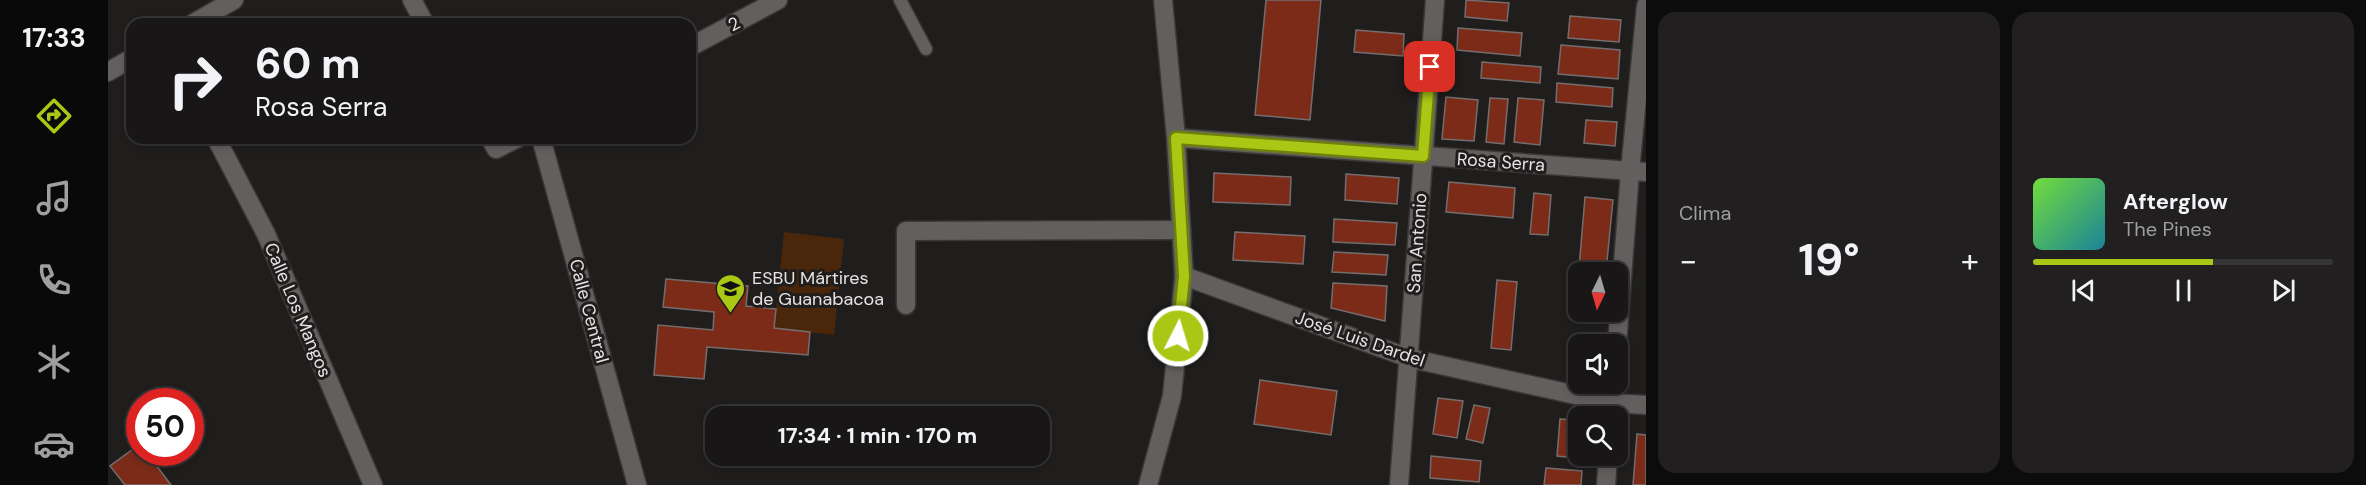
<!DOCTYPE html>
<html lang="es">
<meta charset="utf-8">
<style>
body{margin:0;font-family:"DM Sans",sans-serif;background:#211f1f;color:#f1f3f6;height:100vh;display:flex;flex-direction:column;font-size:22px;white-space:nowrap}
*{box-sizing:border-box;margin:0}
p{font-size:20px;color:#9f9fa1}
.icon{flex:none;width:33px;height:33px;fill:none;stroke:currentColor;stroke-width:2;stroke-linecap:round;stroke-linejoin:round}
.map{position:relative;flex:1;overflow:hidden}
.details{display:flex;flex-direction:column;gap:12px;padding:12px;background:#0d0c0c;width:720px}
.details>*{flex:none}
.hud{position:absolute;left:18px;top:18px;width:570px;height:126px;border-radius:18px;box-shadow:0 3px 9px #0003,0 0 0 2px #363535;background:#181616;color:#f1f3f6;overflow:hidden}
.needle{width:39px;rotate:185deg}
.fabs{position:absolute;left:1460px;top:262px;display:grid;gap:12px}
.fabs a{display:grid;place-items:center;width:60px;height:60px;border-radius:12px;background:#181616;box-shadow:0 3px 9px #0003,0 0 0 2px #363535;font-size:30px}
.speed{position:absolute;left:18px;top:388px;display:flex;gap:12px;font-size:30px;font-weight:700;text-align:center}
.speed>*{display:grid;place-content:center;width:78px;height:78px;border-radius:50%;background:#181616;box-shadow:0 3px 9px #0003,0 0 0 2px #363535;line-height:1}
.speed .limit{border:9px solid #d22;background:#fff;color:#111}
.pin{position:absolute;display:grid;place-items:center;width:51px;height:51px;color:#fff;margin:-26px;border-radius:12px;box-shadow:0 3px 9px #0006}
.me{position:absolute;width:66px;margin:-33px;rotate:5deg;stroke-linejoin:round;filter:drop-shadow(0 0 4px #0008)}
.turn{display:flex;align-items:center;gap:21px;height:126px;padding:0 30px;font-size:27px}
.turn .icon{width:78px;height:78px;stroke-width:2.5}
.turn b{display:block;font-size:42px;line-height:51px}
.big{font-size:45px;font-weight:700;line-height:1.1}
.details .widget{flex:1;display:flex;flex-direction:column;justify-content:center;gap:9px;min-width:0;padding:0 21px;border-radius:18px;background:#211f1f}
.song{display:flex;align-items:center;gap:18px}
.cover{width:72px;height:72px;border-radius:9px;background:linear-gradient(135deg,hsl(100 70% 55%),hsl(190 70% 35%))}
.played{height:6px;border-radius:3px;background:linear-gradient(90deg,#aac716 60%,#363535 60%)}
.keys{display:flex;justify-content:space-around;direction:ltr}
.heat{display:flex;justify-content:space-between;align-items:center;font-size:33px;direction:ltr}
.details .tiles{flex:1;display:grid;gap:12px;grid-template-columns:repeat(2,1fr)}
.trip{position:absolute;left:597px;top:406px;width:345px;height:60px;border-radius:18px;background:#181616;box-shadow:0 3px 9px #0003,0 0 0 2px #363535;font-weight:700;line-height:60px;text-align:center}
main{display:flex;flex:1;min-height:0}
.dock{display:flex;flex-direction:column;width:108px;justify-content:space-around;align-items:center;background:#0a0909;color:#9f9fa1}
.dock .icon{width:42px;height:42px}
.dock .current{color:#aac716}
.dock b{font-size:27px;color:#f1f3f6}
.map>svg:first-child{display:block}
</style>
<main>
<nav class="dock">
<b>17:33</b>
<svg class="icon current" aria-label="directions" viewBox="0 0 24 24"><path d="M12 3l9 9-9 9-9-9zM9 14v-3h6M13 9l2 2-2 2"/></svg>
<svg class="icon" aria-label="music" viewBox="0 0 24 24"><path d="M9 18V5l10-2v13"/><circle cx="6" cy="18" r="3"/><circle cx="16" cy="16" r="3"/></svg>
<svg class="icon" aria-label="phone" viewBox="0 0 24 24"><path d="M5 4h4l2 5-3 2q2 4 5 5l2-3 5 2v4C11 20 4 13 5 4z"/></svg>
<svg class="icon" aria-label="climate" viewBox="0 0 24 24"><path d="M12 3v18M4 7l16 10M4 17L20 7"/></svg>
<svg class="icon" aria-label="car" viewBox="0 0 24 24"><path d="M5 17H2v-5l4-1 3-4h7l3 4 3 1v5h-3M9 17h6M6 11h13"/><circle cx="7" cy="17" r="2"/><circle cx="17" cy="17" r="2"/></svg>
</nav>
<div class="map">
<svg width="1538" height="485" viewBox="0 0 1538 485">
<rect width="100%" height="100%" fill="#201d1d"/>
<path fill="#4a270a" d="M676 232 736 239 726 335 666 328Z"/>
<path fill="#7c2b19" stroke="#736e6d" stroke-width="1.5" d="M1158 0H1213L1202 120 1147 115Z
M1358 0 1401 3 1399 21 1357 17Z
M1462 16 1513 20 1511 42 1460 38Z
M1350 28 1414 33 1412 56 1349 50Z
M1248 30 1296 34 1295 56 1246 52Z
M1453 45 1512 50 1510 79 1450 74Z
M1374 62 1433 67 1432 83 1373 78Z
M1449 83 1505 88 1504 107 1448 102Z
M1338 97 1370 100 1366 141 1334 139Z
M1382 98 1400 99 1396 144 1378 142Z
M1410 98 1436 100 1432 145 1406 142Z
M1478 120 1509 122 1507 146 1476 143Z
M1106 173 1183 177 1182 205 1105 202Z
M1238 174 1291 178 1289 204 1237 200Z
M1341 182 1407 188 1405 218 1338 212Z
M1426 193 1443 195 1440 235 1422 234Z
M1477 197 1505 200 1498 271 1471 268Z
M1226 219 1289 223 1287 245 1225 242Z
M1127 232 1197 236 1195 264 1125 260Z
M1226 252 1280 255 1278 275 1224 272Z
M558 279 640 286 638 306 668 309 666 328 702 332 700 355 599 347 596 379 546 375 550 325 605 330 606 312 555 307Z
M1389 280 1409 282 1403 350 1383 348Z
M1225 283 1279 286 1277 321 1223 308Z
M1152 380 1229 391 1223 435 1146 424Z
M1330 398 1355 401 1349 438 1325 434Z
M1366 405 1382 408 1375 443 1358 439Z
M1452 419 1470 420V456H1479L1478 459 1449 456Z
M1529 434 1538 435V485H1525Z
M32 444V453H39L63 485H17L2 466Z
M1323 456 1373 461 1371 482 1322 478Z
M1438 468 1474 471 1473 485H1436Z"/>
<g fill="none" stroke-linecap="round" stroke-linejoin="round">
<defs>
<path id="lane" d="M792 0 818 49"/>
<path id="street" d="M304 0 317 24
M84 24 126 0
M582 47 670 0
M0 72 24 58
M108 138 158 234 265 485
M382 138 388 149 410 138
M433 138 529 485
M1076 276 1301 358 1504 403 1538 405
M798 305V231L1073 230
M1509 345 1522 171 1538 6
M1503 417 1506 384
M1291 485 1327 0
M1498 485 1500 456"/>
<path id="secondary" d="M1068 138 1538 172
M1040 485 1064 396 1076 276 1068 138 1055 0"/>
</defs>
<use href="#lane" stroke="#3a3737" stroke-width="15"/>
<use href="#street" stroke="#3a3737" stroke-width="21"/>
<use href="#secondary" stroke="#3a3737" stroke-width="21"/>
<use href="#lane" stroke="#635f5f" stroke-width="12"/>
<use href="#street" stroke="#635f5f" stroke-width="18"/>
<use href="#secondary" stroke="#635f5f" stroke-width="18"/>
</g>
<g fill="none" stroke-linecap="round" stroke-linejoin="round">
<defs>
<path id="route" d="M1070 336 1076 276 1068 138 1315 156 1322 67"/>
</defs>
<use href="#route" stroke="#6e810e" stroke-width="15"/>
<use href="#route" stroke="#aac716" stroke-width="10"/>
</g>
<defs>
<symbol id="school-pin" viewBox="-11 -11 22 30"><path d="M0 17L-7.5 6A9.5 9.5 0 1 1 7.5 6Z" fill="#aac716" stroke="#201d1d"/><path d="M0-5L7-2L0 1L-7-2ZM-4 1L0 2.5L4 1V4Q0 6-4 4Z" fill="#111"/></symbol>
</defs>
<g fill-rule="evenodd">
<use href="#school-pin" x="606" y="272" width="33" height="45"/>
</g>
<g text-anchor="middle" stroke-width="6" stroke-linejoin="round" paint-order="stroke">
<g font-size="18" fill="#e5e3e3" stroke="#201d1d">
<text transform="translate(626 24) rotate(-28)" y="6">2</text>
<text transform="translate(1393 162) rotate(4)" y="6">Rosa Serra</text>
<text transform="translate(1309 243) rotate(-86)" y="6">San Antonio</text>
<text transform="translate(190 310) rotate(67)" y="6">Calle Los Mangos</text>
<text transform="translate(481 311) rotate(75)" y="6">Calle Central</text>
<text transform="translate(1252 339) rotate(19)" y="6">José Luis Dardel</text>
</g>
<g font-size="18" fill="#e5e3e3" stroke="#201d1d" text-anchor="start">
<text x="644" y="284">ESBU Mártires<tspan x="644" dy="21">de Guanabacoa</tspan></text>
</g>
</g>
</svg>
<div class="fabs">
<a><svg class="needle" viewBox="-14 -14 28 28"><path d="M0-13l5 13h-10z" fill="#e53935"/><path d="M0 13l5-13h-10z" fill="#9f9fa1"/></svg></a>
<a><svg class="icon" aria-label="sound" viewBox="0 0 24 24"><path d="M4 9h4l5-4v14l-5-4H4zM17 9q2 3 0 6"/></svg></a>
<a><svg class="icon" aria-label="search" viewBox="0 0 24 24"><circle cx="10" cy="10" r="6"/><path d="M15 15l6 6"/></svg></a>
</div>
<div class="speed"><div class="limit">50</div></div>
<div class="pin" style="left:1322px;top:67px;background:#d93025"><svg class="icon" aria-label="arrive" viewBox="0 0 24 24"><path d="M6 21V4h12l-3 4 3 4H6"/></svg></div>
<svg class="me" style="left:1070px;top:336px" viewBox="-20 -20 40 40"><circle r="17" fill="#aac716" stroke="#fff" stroke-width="3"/><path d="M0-11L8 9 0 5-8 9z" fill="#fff"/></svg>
<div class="trip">17:34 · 1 min · 170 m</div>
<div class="hud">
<div class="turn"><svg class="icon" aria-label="right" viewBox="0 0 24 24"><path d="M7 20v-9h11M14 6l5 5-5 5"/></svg><div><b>60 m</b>Rosa Serra</div></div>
</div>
</div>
<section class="details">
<div class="tiles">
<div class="widget"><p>Clima</p>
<div class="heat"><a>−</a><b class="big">19°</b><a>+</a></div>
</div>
<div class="widget">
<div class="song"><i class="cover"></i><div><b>Afterglow</b><p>The Pines</p></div></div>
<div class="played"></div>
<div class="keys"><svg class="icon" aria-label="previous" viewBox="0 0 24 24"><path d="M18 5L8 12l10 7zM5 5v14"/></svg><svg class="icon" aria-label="pause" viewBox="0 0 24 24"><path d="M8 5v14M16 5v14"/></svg><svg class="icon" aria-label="next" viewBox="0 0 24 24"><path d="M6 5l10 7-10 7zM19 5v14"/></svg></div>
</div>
</div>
</section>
</main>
